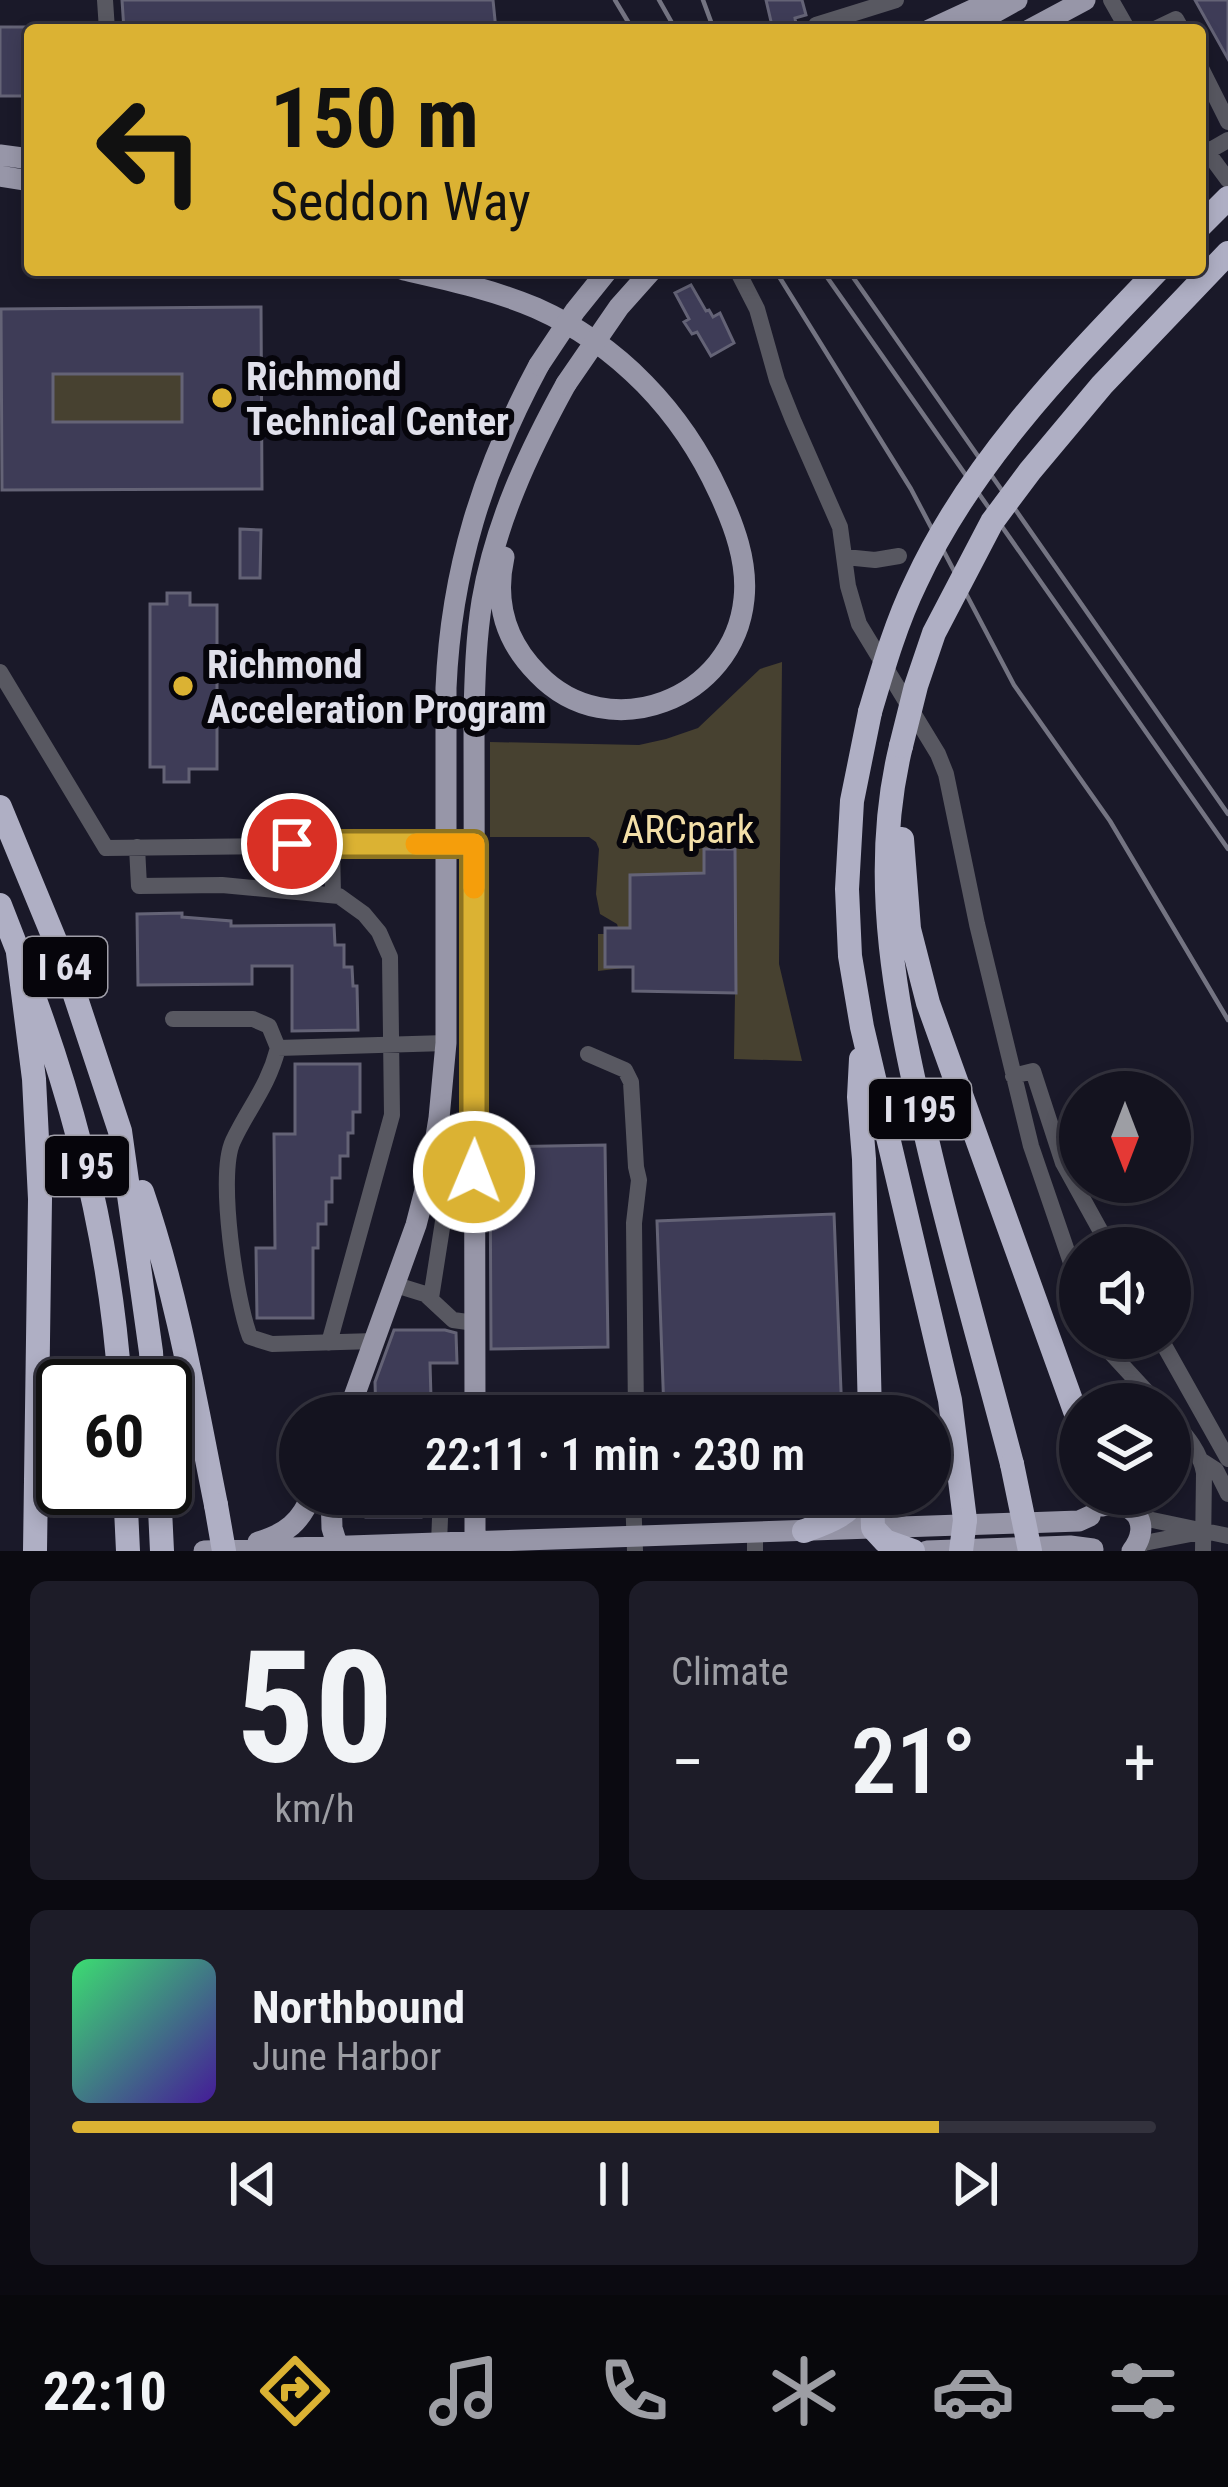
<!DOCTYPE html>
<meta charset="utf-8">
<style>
body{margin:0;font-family:"Roboto Condensed",sans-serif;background:#1d1c28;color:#f1f3f6;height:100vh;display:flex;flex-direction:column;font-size:45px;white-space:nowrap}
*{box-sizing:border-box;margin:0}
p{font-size:39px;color:#9d9ea4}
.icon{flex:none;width:66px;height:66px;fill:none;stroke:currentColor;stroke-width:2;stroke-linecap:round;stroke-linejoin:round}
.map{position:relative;height:1551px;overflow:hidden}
.panel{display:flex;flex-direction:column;gap:30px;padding:30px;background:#0b0a11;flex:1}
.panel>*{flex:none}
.top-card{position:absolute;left:24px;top:24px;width:1182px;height:252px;border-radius:12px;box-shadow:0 6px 18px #0003,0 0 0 3px #33323d;background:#dbb233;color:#111;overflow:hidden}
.needle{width:78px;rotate:180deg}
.controls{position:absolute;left:1059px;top:1071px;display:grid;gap:24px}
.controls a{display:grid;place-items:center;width:132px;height:132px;border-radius:50%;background:#14131f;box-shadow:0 6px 18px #0003,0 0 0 3px #33323d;font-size:60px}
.speed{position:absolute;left:36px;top:1359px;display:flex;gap:24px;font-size:60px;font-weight:700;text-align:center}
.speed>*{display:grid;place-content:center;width:156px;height:156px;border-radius:50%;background:#14131f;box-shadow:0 6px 18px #0003,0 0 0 3px #33323d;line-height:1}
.speed .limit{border:6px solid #111;border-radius:18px;background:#fff;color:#111}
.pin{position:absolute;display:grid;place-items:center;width:102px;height:102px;color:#fff;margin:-51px;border:6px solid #fff;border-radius:50%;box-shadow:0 3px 12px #0007}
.me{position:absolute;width:132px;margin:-66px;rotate:1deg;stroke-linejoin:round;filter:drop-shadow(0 0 9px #0008)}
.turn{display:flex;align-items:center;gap:42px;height:252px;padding:0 48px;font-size:54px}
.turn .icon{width:156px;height:156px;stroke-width:2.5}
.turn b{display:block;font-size:84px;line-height:102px}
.big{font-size:90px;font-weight:600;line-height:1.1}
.panel .tile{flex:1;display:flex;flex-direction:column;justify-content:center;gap:18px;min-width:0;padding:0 42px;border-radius:18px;background:#1d1c28}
.panel .dial{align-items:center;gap:0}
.dial b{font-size:156px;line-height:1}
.song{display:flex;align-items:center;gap:36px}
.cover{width:144px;height:144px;border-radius:18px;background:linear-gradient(135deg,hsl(140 70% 55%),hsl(260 70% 35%))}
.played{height:12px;border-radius:6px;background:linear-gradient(90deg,#dbb233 80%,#33323d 80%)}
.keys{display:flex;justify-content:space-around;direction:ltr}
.heat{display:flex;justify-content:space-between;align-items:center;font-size:66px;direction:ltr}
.panel .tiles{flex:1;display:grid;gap:30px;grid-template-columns:1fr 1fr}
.tile:last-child{grid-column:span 2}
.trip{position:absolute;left:279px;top:1395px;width:672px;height:120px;border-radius:60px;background:#14131f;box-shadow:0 6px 18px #0003,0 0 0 3px #33323d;font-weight:600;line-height:120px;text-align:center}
.menu{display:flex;height:192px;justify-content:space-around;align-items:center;background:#08080c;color:#9d9ea4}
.menu .icon{width:84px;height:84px}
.menu .selected{color:#dbb233}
.menu b{font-size:54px;color:#f1f3f6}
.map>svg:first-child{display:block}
</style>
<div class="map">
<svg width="1228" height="1551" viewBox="0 0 1228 1551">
<rect width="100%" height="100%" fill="#1a1929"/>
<path fill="#474130" d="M53 374H182V422H53Z
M782 662 779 964 802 1061 734 1059 735 993 633 991 632 967 598 971V934H620L617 924 600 914 596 894 599 849 596 842 589 837H490V742L639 745 666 739 698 728 760 669Z"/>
<path fill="#3e3c57" stroke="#646376" stroke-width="3" fill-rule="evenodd" d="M122 0H493L496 30H124Z
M766 0H802L806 15 795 18 797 30H773Z
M1195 0H1228V59Z
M0 27H30V96H0Z
M691 285 706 311 709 310 713 317 720 313 734 343 711 356 697 332 692 334 684 322 689 319 675 293Z
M261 307 262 489 2 490 1 309ZM53 374H182V422H53Z
M240 529 261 530 260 578H240Z
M167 593H190V605H217V769H189V782H164V767H150V604H167Z
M704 849H735L736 993 633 991V967H605V928H630V875L704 873Z
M182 913V917L231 921V926L334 925 335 945H344V967H352L353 986H357L358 1030 292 1031V966H252V984L138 985 137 914Z
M295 1064H360V1112H353V1133H348V1156H340V1178H332V1202H326V1224H318V1248H313V1318H257L256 1248H275L274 1134H295Z
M605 1145 608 1347 491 1349 490 1147Z
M834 1214 842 1416H708V1410L664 1412 657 1221Z
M394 1330H445L456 1333 457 1363H430L431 1398H452L453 1416H376L375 1382Z
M366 1494H420L421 1517H366Z"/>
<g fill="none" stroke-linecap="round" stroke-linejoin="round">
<path stroke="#585861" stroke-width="16" d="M105 0 107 30
M1111 0 1128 30
M816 25 896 0
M1153 30 1176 19 1182 30
M1200 66 1228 122
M1200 142 1228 180
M1207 152 1228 140
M737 270 757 309 777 380 793 420 840 527 848 586 859 624 938 754 946 774 977 924 1031 1146 1080 1289
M845 557 875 560 899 556
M0 672 106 848 474 844
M332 844 333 895
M137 847 139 886 222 885 339 896 364 914 379 932 390 957 392 1115 329 1343
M173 1019H253L269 1026 278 1048
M588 1054 625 1070 631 1082 636 1167 639 1180 634 1223 636 1416
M1013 1076 1033 1071 1063 1163 1110 1248
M431 1167 441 1160 453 1158 474 1172
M396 1285 425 1294 453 1320 475 1323
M431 1298 447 1196
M1102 1338 1110 1352 1158 1404
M1160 1338 1228 1459
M375 1341 272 1344 250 1337C236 1301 217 1175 233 1141 249 1107 268 1087 278 1048L446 1043
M1170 1417C1185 1434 1200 1450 1204 1473L1203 1551
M1202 1461 1216 1470 1228 1494
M633 1494 635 1551
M1138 1517 1228 1536
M755 1533V1551
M439 1543 441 1494
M1134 1550 1144 1543 1196 1533"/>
<path stroke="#9796a8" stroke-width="21" d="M929 30 994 0
M963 30 1017 0
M1029 30 1085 0
M0 155 30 159
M0 176 30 181
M404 270C448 280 494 290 536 308 619 345 682 412 719 493 734 525 748 562 744 599 734 699 609 748 538 674 505 641 494 602 504 557
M347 1416 416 1225 431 1167 439 1118 446 1043V688C451 570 483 469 539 365
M475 1416 474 713C475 676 476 638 482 601 495 524 528 453 566 384
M331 1494 332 1528 339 1551
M475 1494V1550
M1102 1506C1134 1498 1153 1524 1132 1551
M258 1542C286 1534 301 1522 312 1494
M204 1551 1079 1521 1090 1516
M927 1551 1070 1546 1093 1549"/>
<path stroke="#afafc4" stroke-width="24" d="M1200 226 1228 198
M870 712 852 801 847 889 850 956 862 1027 950 1400 965 1520
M901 746C868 880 898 1014 928 1144 953 1251 984 1357 1012 1464
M0 807 64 962 120 1131 151 1352 153 1386
M902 839 909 929 928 1003 1080 1425
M0 905 23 964
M18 953 34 1079 40 1199 35 1551
M34 997C80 1123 111 1252 120 1386
M861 1059 859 1097 864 1159 870 1416
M142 1192C177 1294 195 1400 216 1505
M125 1488 128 1551
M159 1488 162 1551
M872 1494 873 1528 885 1541 913 1551
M1103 1494 1114 1503
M804 1531C828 1522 847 1516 862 1494"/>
<path stroke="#747482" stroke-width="4.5" d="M615 0 633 30
M659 0 676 30
M703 0 714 30
M775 270 911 489 1014 685 1110 821 1228 1020
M822 270 1228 849
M848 270 1228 814"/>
<path stroke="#9796a8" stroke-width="21" d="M539 365 575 311 608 270
M566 384 619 307 652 270"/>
<path stroke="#afafc4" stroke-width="24" d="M870 712C883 668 896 623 916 582 972 461 1068 364 1158 270
M901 746 916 686 934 633 992 522 1030 471 1102 385 1228 253
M1012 1464 1030 1551
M216 1505 224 1551
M961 1551 965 1520"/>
</g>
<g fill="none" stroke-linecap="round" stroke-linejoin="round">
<defs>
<path id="route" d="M292 844H474V1172"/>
</defs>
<use href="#route" stroke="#8e7421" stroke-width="30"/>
<use href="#route" stroke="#dbb233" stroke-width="21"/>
<path stroke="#f59e0b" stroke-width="21" d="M416 844H474V888"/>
</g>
<g fill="#dbb233" stroke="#06050b" stroke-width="4.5">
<circle cx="222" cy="398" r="12"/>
<circle cx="183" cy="686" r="12"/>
</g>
<g text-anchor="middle" stroke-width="12" stroke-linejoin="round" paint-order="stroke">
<g fill="#06050b" stroke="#9f9ea8" stroke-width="3">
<rect x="23" y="937" width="84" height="60" rx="9"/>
<rect x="869" y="1079" width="102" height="60" rx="9"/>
<rect x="45" y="1136" width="84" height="60" rx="9"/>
</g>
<g font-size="36" font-weight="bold" fill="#e0e0eb">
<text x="65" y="980">I 64</text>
<text x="920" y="1122">I 195</text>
<text x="87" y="1179">I 95</text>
</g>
<g font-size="39" font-weight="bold" fill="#e0e0eb" stroke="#06050b" text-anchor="start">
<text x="246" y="390">Richmond<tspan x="246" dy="45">Technical Center</tspan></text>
<text x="207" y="678">Richmond<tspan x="207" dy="45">Acceleration Program</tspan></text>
</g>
<g font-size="39" fill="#f3dfa8" stroke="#06050b">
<text x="688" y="843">ARCpark</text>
</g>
</g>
</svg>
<div class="controls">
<a><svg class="needle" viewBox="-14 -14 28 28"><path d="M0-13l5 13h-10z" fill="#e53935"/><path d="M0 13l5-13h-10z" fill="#9d9ea4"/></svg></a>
<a><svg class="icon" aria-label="sound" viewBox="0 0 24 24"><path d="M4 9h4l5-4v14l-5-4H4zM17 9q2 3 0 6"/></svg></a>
<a><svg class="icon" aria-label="layers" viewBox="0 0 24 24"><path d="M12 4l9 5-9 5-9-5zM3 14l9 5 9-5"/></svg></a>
</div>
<div class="speed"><div class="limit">60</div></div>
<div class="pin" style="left:292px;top:844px;background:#d93025"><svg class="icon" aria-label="arrive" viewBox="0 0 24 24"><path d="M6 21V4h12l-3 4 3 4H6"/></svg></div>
<svg class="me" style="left:474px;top:1172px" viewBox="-20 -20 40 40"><circle r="17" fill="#dbb233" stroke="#fff" stroke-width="3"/><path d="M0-11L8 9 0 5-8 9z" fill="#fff"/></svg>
<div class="trip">22:11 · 1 min · 230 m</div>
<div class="top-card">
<div class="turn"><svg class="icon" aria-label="left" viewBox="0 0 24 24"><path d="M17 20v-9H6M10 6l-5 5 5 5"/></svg><div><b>150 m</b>Seddon Way</div></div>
</div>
</div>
<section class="panel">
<div class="tiles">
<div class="tile dial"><b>50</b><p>km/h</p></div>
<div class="tile"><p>Climate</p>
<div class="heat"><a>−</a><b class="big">21°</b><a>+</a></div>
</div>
<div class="tile">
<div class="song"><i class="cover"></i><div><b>Northbound</b><p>June Harbor</p></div></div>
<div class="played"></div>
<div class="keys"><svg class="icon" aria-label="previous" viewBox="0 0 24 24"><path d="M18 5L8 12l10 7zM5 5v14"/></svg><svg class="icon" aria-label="pause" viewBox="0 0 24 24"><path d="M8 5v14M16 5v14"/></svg><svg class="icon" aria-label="next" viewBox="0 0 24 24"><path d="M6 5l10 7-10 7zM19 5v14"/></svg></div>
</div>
</div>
</section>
<nav class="menu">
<b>22:10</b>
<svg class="icon selected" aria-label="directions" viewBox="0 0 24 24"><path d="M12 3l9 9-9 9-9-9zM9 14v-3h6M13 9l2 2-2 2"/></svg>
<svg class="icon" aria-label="music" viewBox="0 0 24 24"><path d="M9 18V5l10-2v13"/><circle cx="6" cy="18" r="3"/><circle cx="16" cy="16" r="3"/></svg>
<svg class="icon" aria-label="phone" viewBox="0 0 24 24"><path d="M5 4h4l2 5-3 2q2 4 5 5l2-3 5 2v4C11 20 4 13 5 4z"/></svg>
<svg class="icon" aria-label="climate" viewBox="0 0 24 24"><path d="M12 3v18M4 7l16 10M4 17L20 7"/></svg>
<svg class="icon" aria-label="car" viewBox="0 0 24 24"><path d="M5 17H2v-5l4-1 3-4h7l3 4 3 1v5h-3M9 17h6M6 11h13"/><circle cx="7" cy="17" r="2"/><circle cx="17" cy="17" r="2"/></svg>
<svg class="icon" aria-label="filters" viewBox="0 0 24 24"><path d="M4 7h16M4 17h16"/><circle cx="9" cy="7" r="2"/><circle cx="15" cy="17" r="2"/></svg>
</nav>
